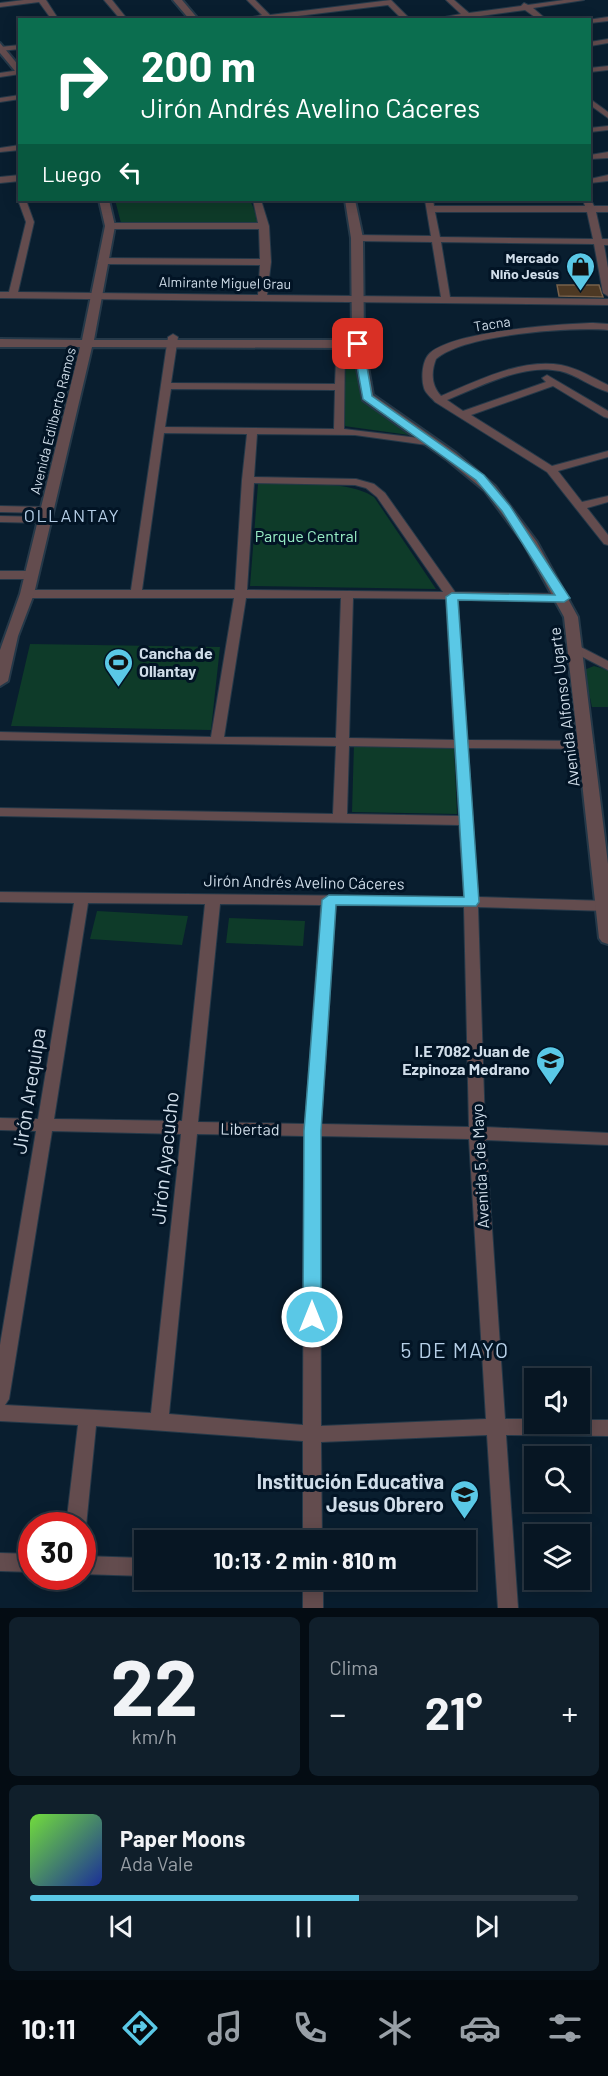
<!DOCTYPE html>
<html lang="es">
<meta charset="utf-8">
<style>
body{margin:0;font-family:Barlow,sans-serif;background:#101f2b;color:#f1f3f6;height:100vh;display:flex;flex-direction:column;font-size:22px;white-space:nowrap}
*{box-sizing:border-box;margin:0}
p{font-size:20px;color:#989fa6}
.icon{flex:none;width:33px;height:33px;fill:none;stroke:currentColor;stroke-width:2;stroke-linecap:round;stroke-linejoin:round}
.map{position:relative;height:1608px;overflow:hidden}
.side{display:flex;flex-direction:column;gap:9px;padding:9px;background:#040c13;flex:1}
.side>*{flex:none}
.top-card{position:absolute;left:18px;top:18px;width:573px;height:183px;border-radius:0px;box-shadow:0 3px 15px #0003,0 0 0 2px #283541;background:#0b6e4f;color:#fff;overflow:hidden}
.controls{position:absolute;left:524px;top:1368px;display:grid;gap:12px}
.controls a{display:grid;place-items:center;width:66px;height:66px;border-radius:0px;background:#071623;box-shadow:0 3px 15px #0003,0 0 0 2px #283541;font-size:30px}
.speed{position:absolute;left:18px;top:1512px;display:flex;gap:12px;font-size:30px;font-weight:700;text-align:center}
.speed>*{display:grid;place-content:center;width:78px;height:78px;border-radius:50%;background:#071623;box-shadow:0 3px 15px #0003,0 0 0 2px #283541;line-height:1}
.speed .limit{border:9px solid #d22;background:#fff;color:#111}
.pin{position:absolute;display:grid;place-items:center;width:51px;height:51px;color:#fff;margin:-26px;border-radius:12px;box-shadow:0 3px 9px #0006}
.me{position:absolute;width:66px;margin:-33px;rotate:0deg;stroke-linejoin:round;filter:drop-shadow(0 0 4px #0008)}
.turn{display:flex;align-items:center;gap:21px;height:126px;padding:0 24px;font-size:27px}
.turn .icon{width:78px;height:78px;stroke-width:2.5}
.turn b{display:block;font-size:42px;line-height:51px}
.then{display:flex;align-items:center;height:57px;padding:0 24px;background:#0003;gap:12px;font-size:22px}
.big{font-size:45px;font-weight:700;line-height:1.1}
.side .tile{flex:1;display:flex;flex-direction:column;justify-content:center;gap:9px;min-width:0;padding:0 21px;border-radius:9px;background:#101f2b}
.side .dial{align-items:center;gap:0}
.dial b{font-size:78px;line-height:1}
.song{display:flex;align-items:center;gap:18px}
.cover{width:72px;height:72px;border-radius:9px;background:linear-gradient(135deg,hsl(100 70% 55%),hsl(230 70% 35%))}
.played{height:6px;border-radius:3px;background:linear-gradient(90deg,#5ac8e6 60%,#283541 60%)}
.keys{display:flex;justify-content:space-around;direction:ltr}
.heat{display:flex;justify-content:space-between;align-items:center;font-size:33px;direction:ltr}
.side .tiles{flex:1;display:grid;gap:9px;grid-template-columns:1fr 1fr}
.tile:last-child{grid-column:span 2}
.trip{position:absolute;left:134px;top:1530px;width:342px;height:60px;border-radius:0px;background:#071623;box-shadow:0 3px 15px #0003,0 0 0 2px #283541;font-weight:700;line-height:60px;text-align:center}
.tab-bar{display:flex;height:96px;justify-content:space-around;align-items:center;background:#03090e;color:#989fa6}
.tab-bar .icon{width:42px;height:42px}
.tab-bar .on{color:#5ac8e6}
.tab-bar b{font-size:27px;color:#f1f3f6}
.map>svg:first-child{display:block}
</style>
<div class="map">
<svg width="608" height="1608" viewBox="0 0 608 1608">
<rect width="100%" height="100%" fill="#091e2f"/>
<path fill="#0e3b29" d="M115 200H250L260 223H121Z
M346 349H354L360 392 365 403 409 435 344 426Z
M258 484C292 485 346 479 374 497L436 589 250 586Z
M30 644 220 647 211 730 11 726Z
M594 666 608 670V707H592L584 670Z
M354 744 454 746 457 814 352 812Z
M97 911 188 916 182 945 90 939Z
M229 918 305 921 303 946 226 943Z"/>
<path fill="#4d3924" stroke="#77614b" stroke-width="1.5" d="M557 285H599L603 297 559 296Z"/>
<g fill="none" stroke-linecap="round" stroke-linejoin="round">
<defs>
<path id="minor" d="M24 0H46L59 20H52L39 2 0 7V3Z
M104 0H112L128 20H121Z
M247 0H255L270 15 391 0 411 20H403L388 5 265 20H239L262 15Z
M446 0H454L469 13 521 6 524 3 528 5 564 0H584L533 8 547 20H539L525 10 473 17 474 20 465 18 429 20 461 14Z
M608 17V21L590 23V20H587Z
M608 39V43L590 46V42Z
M20 45V49L0 51V47Z
M608 66V70L590 72V68Z
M20 70V74L0 77V73Z
M20 95V99L0 102V98Z
M590 99 608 112V118L590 105Z
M608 126V130L590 132V128Z
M20 145V150L0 152V148Z
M608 152V158L590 159V155Z
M20 175V181L0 183V177Z
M608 175V181L590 183V179Z
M20 198 26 200 34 222 18 292 258 295 260 265 102 264 97 261 102 258 260 259 259 229H110L106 226 110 223H258L253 200H261L269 226 271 262 267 295 441 297 432 242 357 241 352 238 357 235 431 236 425 200H433L434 206H585L583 200 590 198 594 206H608V212H596L602 239H608V245H604L608 268V296L603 293 594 244 441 242 450 297 608 299V305L0 298V292H9L26 222 18 200ZM435 212H587L593 239 440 237Z
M593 323 608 324V330C571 327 464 334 436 359 431 372 431 385 441 396 477 381 521 358 561 365 578 368 593 378 608 385V392C591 387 577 375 560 371 523 363 480 387 447 400L463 411 546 382 542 378 547 375 608 411V418L604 417 553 386 471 415 552 466 608 451V457L558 471 582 502 608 496V502L587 508 608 535V545L604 544 547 472 435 402C432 398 425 393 424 388 421 378 422 360 430 353 455 331 559 324 593 323Z
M173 334 178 337 171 383 335 384 337 338 345 336 344 429 427 439 432 442 427 445 355 435 257 434 254 477 356 479 374 484 385 493 455 592 564 594 570 598 564 602 458 600 467 740 587 741 594 745 587 749 468 748 478 897 608 901V911L478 907 485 1127 608 1133V1145L486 1140 505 1419H534V1424H579V1420H608V1436L506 1435 518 1608H498L487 1435 321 1442 322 1540H303V1441L96 1426 86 1526 82 1532V1526H66L78 1425 0 1421V1345L36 1131 0 1130V1118L38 1119 74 903 0 902V892L464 897 459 825 0 816V808L333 814 336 746 0 740V732L211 737 234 598H27L21 594 27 590H131L168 337ZM171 389 335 390 334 429 165 427ZM164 433 247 434 242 480 235 590H142ZM254 483 355 485 366 488 377 497 443 592 247 590ZM246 598H341L336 738 224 737ZM353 598 446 599 454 740 349 738ZM349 746 455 748 459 816 347 814ZM88 903 205 904 182 1121 54 1119ZM220 904 321 905 305 1124 198 1122ZM336 905 464 907 469 1127 321 1124ZM52 1131 181 1134 151 1413 5 1405 9 1399ZM197 1134 304 1136 303 1425 169 1414ZM320 1136 469 1139 486 1419 321 1426Z
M0 506 46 507 52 510 46 513 0 512Z
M0 516 44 517 50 520 44 523 0 522Z
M0 571H30L36 575 30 579H0Z
M575 644 608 661V670L571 651 569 648Z
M0 1553 32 1554V1572L0 1571Z
M82 1556 144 1558V1576L82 1574Z
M303 1580H323V1608H303Z"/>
<path id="tertiary" d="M173 0H182L199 20H190Z
M0 43 20 67V77L0 53Z
M99 200H109L115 226 94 340H352L351 238 345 200H355L363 238 364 344 373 395 456 453 495 486 537 542 578 617 608 864V944L602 942 599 938 564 617 523 542 485 491 446 459 363 400 353 348 92 347 34 594 18 636 8 681 0 686V650L20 594 80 347H0V339L82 340 105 226Z"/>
</defs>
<use href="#minor" stroke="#253949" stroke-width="2"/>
<use href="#tertiary" stroke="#253949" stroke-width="4"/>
<use href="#minor" fill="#634c4e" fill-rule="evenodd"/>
<use href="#tertiary" fill="#634c4e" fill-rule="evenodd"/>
</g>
<path fill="#5ac8e6" stroke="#3a8296" stroke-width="1.5" d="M358 341 363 344 372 396 484 475 510 506 570 598 564 602 458 600 479 902 476 906 336 905 321 1131V1317L318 1323 312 1325 306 1323 303 1317 304 1131 322 900 329 895 464 897 446 597 452 593 555 595 502 511 476 480 363 399 353 344Z"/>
<defs>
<symbol id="shop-pin" viewBox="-11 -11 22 30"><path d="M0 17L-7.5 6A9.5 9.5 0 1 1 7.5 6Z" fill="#5ac8e6" stroke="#021425"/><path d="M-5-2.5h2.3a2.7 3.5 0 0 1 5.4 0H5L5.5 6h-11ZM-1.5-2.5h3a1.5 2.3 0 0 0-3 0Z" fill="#111"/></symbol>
<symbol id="stadium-pin" viewBox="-11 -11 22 30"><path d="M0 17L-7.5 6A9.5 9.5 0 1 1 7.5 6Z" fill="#5ac8e6" stroke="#021425"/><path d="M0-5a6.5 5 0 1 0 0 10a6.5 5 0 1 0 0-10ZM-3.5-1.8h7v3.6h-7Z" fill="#111"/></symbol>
<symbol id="school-pin" viewBox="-11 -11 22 30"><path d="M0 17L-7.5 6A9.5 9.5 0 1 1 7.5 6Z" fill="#5ac8e6" stroke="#021425"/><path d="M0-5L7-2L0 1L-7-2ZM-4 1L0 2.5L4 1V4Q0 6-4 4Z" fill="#111"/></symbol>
</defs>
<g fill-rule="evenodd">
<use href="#shop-pin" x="564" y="250" width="33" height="45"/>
<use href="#stadium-pin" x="102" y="646" width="33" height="45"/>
<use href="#school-pin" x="534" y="1044" width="33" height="45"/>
<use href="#school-pin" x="448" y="1478" width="33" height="45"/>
</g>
<g text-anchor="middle" stroke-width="6" stroke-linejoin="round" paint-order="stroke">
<g font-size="14" font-weight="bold" fill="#d0dde9" stroke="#021425" text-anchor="end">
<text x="559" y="263">Mercado<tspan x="559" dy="16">Niño Jesús</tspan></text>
</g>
<g font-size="14" fill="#d0dde9" stroke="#021425">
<text transform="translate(225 283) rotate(1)" y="5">Almirante Miguel Grau</text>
<text transform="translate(492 324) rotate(-9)" y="5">Tacna</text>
<text transform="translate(53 421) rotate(-76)" y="5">Avenida Edilberto Ramos</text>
</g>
<g font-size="16" fill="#98edc5" stroke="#021425">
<text x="306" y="542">Parque Central</text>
</g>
<g font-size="16" font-weight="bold" fill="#d0dde9" stroke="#021425" text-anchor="start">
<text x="139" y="659">Cancha de<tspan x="139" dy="18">Ollantay</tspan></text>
<text x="530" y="1057" text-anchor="end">I.E 7082 Juan de<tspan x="530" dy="18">Ezpinoza Medrano</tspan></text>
</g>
<g font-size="16" fill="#d0dde9" stroke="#021425">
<text transform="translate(564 707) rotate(-97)" y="6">Avenida Alfonso Ugarte</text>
<text transform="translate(304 882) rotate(1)" y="6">Jirón Andrés Avelino Cáceres</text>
<text transform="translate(250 1129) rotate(1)" y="6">Libertad</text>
<text transform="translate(480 1166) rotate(-93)" y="6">Avenida 5 de Mayo</text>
</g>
<g font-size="18" letter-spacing="1.5" fill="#b6cfe7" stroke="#021425">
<text x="72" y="522">OLLANTAY</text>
</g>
<g font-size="20" fill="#d0dde9" stroke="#021425">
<text transform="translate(29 1091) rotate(-81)" y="7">Jirón Arequipa</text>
<text transform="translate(165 1158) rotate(-84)" y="7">Jirón Ayacucho</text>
</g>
<g font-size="20" font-weight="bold" fill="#d0dde9" stroke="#021425" text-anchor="end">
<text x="444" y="1489">Institución Educativa<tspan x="444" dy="23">Jesus Obrero</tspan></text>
</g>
<g font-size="21" letter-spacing="1.5" fill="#b6cfe7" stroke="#021425">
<text x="455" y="1358">5 DE MAYO</text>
</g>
</g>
</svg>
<div class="controls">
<a><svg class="icon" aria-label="sound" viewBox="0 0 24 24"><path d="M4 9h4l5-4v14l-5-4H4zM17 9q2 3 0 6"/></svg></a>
<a><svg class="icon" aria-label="search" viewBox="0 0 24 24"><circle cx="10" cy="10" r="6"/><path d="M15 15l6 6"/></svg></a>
<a><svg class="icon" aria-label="layers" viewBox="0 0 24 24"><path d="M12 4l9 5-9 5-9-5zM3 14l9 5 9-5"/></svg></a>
</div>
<div class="speed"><div class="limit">30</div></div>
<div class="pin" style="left:358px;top:344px;background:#d93025"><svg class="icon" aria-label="arrive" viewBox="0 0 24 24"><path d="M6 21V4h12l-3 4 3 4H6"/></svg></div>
<svg class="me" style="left:312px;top:1317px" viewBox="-20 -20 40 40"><circle r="17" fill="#5ac8e6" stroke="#fff" stroke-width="3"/><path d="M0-11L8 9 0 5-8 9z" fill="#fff"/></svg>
<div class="trip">10:13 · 2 min · 810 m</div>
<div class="top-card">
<div class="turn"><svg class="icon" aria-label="right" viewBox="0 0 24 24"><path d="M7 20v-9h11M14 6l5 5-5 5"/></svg><div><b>200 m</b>Jirón Andrés Avelino Cáceres</div></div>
<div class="then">Luego<svg class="icon" aria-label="left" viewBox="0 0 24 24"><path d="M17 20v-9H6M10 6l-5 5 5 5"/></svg></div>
</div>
</div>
<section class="side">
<div class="tiles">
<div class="tile dial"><b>22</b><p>km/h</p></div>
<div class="tile"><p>Clima</p>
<div class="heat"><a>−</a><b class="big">21°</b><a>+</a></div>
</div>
<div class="tile">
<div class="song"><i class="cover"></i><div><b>Paper Moons</b><p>Ada Vale</p></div></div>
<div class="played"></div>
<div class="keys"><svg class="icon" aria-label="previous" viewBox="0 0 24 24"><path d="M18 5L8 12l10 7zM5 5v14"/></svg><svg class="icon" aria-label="pause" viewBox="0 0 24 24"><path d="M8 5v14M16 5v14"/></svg><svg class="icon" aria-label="next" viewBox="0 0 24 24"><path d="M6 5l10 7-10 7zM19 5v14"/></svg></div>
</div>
</div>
</section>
<nav class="tab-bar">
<b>10:11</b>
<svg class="icon on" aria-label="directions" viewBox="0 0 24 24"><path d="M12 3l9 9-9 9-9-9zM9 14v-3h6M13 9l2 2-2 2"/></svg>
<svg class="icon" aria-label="music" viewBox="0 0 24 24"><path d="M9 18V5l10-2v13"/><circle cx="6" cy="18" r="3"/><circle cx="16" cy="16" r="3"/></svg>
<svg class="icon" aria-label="phone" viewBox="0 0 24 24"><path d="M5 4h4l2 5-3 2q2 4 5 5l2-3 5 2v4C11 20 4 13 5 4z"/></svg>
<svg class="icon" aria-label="climate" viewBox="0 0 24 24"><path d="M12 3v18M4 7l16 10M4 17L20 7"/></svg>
<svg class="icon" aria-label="car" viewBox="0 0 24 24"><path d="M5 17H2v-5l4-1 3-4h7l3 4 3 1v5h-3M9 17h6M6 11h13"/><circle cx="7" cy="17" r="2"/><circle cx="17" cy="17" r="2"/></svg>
<svg class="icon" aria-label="filters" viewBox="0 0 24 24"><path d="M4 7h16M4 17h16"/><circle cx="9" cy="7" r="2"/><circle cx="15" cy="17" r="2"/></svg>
</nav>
